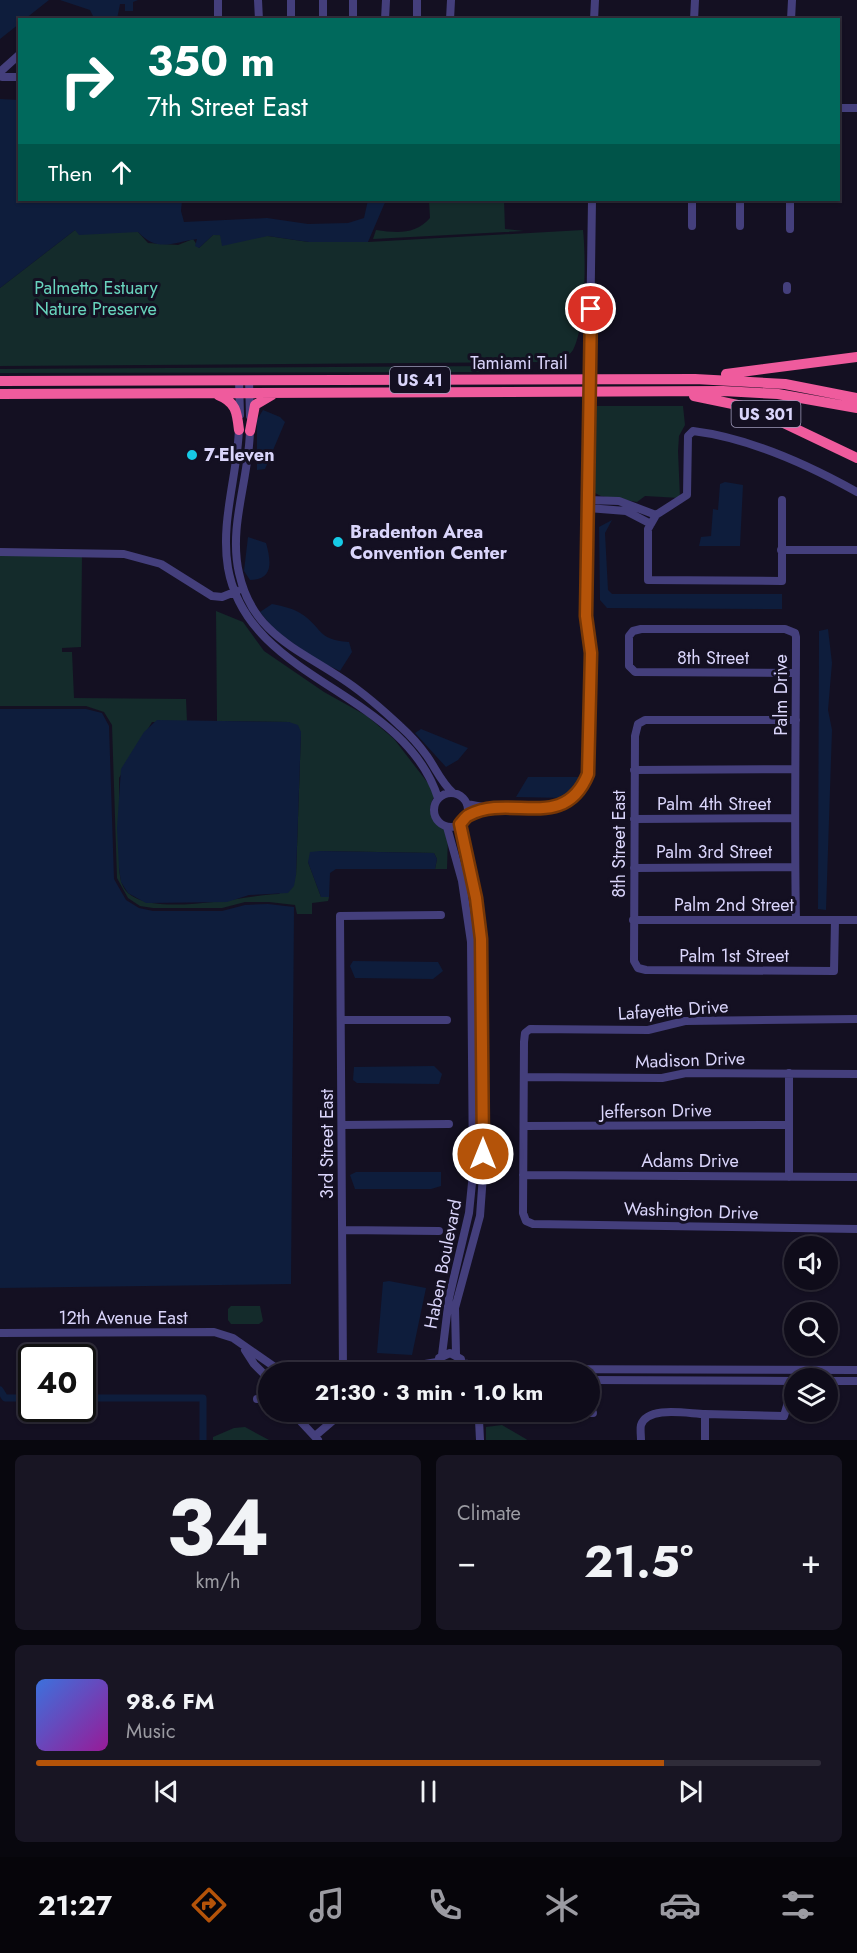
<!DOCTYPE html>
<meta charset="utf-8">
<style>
body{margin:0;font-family:Jost,sans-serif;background:#181523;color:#f1f3f6;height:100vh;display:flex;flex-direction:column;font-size:22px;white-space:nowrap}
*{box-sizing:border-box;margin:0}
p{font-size:20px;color:#9b9ba2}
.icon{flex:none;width:33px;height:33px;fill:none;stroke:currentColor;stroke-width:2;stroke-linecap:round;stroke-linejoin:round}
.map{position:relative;height:1440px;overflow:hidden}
.panel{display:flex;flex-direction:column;gap:15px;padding:15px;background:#08070e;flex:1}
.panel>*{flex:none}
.banner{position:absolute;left:18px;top:18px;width:822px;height:183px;border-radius:0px;box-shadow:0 2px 4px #0004,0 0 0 2px #2f2c39;background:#00695c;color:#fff;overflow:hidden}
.buttons{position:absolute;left:784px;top:1236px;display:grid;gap:12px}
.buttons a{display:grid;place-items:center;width:54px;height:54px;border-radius:50%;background:#0f0c1a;box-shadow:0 2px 4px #0004,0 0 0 2px #2f2c39;font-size:30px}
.speed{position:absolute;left:18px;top:1344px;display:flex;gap:12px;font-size:30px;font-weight:700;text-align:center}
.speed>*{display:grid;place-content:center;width:78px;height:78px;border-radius:50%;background:#0f0c1a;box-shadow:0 2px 4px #0004,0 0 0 2px #2f2c39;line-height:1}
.speed .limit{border:3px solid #111;border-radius:9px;background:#fff;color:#111}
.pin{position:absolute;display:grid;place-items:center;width:51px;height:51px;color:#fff;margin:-26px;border:3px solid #fff;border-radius:50%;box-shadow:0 2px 6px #0007}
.me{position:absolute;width:66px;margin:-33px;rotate:0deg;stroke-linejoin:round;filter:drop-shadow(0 0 4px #0008)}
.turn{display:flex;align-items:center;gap:21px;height:126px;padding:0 30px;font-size:27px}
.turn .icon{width:78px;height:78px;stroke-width:2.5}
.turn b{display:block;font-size:42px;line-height:51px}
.then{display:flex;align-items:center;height:57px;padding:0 30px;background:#0003;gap:12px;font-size:22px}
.big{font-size:45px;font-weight:700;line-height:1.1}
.panel .card{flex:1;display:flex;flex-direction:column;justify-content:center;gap:9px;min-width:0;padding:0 21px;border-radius:9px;background:#181523}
.panel .dial{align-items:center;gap:0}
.dial b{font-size:78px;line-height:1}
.song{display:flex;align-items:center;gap:18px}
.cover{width:72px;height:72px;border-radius:9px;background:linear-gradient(135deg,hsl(220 70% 55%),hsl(300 70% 35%))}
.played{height:6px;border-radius:3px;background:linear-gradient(90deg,#b45309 80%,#2f2c39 80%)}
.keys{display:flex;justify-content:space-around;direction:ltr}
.heat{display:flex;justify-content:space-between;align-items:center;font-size:33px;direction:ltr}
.panel .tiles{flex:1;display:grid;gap:15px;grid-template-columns:1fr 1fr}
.card:last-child{grid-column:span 2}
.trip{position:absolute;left:258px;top:1362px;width:342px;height:60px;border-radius:30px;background:#0f0c1a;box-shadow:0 2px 4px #0004,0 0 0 2px #2f2c39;font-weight:700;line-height:60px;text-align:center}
.dock{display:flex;height:96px;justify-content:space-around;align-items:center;background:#06050a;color:#9b9ba2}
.dock .icon{width:42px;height:42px}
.dock .on{color:#b45309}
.dock b{font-size:27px;color:#f1f3f6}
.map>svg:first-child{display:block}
</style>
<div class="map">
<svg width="857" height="1440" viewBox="0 0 857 1440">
<rect width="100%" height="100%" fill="#141022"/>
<path fill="#142b2b" d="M429 200H504L505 229 524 231 373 239 376 230C397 233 415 235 430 218Z
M75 230 138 232 148 243 178 245 193 239 199 248 213 235 268 236 309 242H368L583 230C586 257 586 326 573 350 568 358 558 361 549 362L0 366V288Z
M495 366 493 372 0 373V369Z
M592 406H683L685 425 679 436 678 451 680 498 645 496 637 502 601 496 593 492Z
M0 556H82L81 647 62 648V652H72L74 698 186 699 187 722H152L119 778V868C120 877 121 887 128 893 156 918 243 895 279 894L296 875 301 732 289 722 217 721 216 611 243 622 264 651 324 692 367 716 394 739 431 787 434 797C422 817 441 821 448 835L447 869H435L437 859 434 853 320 851 308 862 321 897H329L328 901 312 903V914H297L295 905 269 902H245L222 908H153L140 906 128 898 117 878 112 725 104 712 86 706H0Z
M231 1306H260L263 1321 259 1324H231L228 1320V1309Z
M502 1425 526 1439 527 1440H486V1427Z
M245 1427 269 1440H213V1437L234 1428Z"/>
<path fill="#0e1d3c" d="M0 0H49L25 19 20 20 19 24 0 39Z
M60 0H138L133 2V11H125V4H120L117 19 95 20 90 10Z
M0 99 19 100 20 200H182L181 211 184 222 267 218 308 224 348 223 364 218 368 200H386L368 242H309L268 236 222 246 220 235H213L199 248 195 246 197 239C173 242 158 253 138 232L79 235 75 230 0 288Z
M263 410 280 417 285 422 265 469 257 470V420Z
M725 482 743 485 740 546H699L701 537 711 536 713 509 718 510 720 484Z
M612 520 605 533 608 590 612 594H782V609L607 608 600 600 599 527Z
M248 537 266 543C271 561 274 580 250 580L244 571Z
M272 604C282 606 292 608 300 613 323 627 316 640 349 642L352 652 340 671 316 660 274 629 260 612Z
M828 629 832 663 828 710 832 730 826 910 818 909 819 631Z
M0 709H86L102 713 109 726 114 879 126 900 139 908 153 911H222L245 905 268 904 294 907 291 1284 0 1288Z
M157 720 289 722 298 725 301 732 296 875 294 886 288 893 249 895 227 902 146 903 128 893 121 882 119 868 117 828 121 769 144 732Z
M421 729 468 748 458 760 446 767 415 733Z
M528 777H579L582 781 579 787 567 798 516 797Z
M320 851 434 853 437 859 435 869H336L330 873 329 897H321L308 862 310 852Z
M353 961 438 962 443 971 433 979 355 978 350 966Z
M434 1066 442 1074 439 1084 357 1083 353 1080 354 1067Z
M356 1172H441V1186L431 1189H355L350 1175Z
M389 1281 426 1288 412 1355 377 1353 383 1282Z"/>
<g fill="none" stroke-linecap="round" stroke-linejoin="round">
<path stroke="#0e1d3c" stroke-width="7" d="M0 1390 5 1398H32
M82 1398H203V1440"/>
<path stroke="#443f7c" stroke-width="8" d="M258 0 259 20
M323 0V20
M218 20V0
M291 20V0
M353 20V0
M385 20 386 0
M417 20V0
M450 20 451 0
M594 20 595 0
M694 20 695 0
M791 20 792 0
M20 54 0 72 2 77H20
M838 108H857
M692 226V200
M740 226V200
M790 229V200
M787 286V290
M239 380 240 415
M249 380 250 416
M239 427C238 474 220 521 228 568 248 682 403 689 438 798
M250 428C250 477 228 525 239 573 252 635 301 650 347 682 366 695 383 710 400 726 410 735 419 745 427 756 436 769 441 782 453 793
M588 500 619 501 656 515
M782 500V581L648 580V529L656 515 687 495 688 436 693 431C750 438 807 464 857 492
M588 508 626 511 651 524
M781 550H857
M0 552 124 554 161 564 212 596 222 597 237 591
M796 720H645L638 724 635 736 634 961 638 968 646 970 834 971 835 920
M634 770 795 769
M434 810a17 17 0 1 1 34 0a17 17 0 1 1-34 0Z
M467 804C491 809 544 815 565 803 578 796 583 787 588 774L590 653 586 616 592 200
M634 819 795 818
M634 868 795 867
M633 920H857
M796 920C794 825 796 731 796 637L795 633 785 629H641L633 631 629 636V666L635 672 796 673
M857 1019 685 1021 648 1030 530 1029 525 1033 524 1042 523 1213 526 1221 533 1224 857 1229
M341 1020H447
M524 1077 662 1078 686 1073 857 1074
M342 1125 449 1124
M524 1126 788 1125
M523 1175 857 1177
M789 1177V1073
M342 1230 439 1231
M0 1333 214 1332 233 1338 279 1370 365 1365 401 1368 437 1362
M245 1350 254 1364 268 1378
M456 1354 455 1308 480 1216 483 1175 481 939 476 898 460 824
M442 1355 449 1298 469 1213 473 1173 471 942 462 881 447 827
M463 1363 489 1369 857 1370
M343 1372 340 916 441 915
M438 1372 439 1358 450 1353 461 1359 462 1372
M590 1380 795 1381
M828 1381H857
M257 1399H268
M292 1412 318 1440
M474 1412 479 1420 480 1440
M529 1412 593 1413
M705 1414 784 1416 789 1399V1381
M315 1436 343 1412
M641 1440C641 1436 640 1429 641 1425 648 1405 689 1414 705 1414V1440"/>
<path stroke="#ef5b9d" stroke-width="10" d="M726 374 857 357
M0 381 695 379 785 384 857 398
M0 394 723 391 778 394 857 408
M218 395C236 402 237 412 239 430
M694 396 752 408 857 458
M250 431 255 405 272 395"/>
</g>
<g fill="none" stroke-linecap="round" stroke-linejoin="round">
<defs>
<path id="route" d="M483 1154 481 939 476 898 460 824C463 821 466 816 469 815 511 793 564 833 588 774L591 653 586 616 591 309"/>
</defs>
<use href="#route" stroke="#753606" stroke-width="15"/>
<use href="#route" stroke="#b45309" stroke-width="10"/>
</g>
<g fill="#16cae6" stroke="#141022" stroke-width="2">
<circle cx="192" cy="455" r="6"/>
<circle cx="338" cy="542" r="6"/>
</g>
<g text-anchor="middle" stroke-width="6" stroke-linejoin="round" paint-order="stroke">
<g fill="#141022" stroke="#9f9aba" stroke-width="1.5">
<rect x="390" y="367" width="60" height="26" rx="4.5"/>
<rect x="731.5" y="401" width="69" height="26" rx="4.5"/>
</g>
<g font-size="16" font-weight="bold" fill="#dad5fb">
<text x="420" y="386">US 41</text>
<text x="766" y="420">US 301</text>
</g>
<g font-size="18" fill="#68d4bd" stroke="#141022">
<text x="96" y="294">Palmetto Estuary<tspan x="96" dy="21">Nature Preserve</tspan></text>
</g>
<g font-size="18" fill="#dad5fb" stroke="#141022">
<text x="519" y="369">Tamiami Trail</text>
<text x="713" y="664">8th Street</text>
<text transform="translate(781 695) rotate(-90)" y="6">Palm Drive</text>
<text x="714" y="810">Palm 4th Street</text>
<text transform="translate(619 844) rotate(-90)" y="6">8th Street East</text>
<text x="714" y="858">Palm 3rd Street</text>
<text x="734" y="911">Palm 2nd Street</text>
<text x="734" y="962">Palm 1st Street</text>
<text transform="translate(673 1010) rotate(-4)" y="6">Lafayette Drive</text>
<text transform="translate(690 1060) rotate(-2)" y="6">Madison Drive</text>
<text transform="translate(656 1111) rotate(-1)" y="6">Jefferson Drive</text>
<text transform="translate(327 1144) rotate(-90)" y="6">3rd Street East</text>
<text x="690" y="1167">Adams Drive</text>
<text transform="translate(691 1211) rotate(2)" y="6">Washington Drive</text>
<text transform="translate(443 1264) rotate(-79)" y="6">Haben Boulevard</text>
<text x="123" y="1324">12th Avenue East</text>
</g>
<g font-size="18" font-weight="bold" fill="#dad5fb" stroke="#141022" text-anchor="start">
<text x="204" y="461">7-Eleven</text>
<text x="350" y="538">Bradenton Area<tspan x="350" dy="21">Convention Center</tspan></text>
</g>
</g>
</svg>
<div class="buttons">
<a><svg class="icon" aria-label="sound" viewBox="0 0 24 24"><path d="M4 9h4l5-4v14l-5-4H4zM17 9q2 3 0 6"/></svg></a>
<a><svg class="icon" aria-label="search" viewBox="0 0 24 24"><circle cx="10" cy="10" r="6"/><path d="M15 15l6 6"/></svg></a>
<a><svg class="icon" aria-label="layers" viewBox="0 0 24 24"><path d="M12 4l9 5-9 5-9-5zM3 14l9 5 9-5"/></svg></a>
</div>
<div class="speed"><div class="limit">40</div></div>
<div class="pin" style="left:591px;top:309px;background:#d93025"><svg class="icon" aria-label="arrive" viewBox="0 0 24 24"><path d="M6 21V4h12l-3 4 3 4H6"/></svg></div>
<svg class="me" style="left:483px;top:1154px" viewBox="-20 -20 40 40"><circle r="17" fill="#b45309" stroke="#fff" stroke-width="3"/><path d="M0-11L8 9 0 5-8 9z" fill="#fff"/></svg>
<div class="trip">21:30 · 3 min · 1.0 km</div>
<div class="banner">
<div class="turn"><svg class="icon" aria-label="right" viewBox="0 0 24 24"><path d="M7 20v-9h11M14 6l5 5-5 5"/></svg><div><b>350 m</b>7th Street East</div></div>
<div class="then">Then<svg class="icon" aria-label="ahead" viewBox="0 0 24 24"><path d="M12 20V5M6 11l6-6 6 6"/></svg></div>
</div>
</div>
<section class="panel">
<div class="tiles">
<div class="card dial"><b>34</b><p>km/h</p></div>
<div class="card"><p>Climate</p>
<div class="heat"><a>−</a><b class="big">21.5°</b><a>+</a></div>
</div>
<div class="card">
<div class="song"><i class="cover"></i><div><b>98.6 FM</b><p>Music</p></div></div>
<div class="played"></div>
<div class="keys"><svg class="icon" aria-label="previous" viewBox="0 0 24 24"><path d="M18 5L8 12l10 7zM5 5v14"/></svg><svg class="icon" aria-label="pause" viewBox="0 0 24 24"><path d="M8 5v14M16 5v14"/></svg><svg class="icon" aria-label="next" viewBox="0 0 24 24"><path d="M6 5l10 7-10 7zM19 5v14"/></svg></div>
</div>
</div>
</section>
<nav class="dock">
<b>21:27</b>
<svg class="icon on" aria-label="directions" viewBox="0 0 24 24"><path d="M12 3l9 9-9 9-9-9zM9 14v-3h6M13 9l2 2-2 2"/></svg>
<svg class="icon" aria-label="music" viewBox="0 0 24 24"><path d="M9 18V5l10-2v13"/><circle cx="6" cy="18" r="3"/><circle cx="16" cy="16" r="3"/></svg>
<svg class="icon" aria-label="phone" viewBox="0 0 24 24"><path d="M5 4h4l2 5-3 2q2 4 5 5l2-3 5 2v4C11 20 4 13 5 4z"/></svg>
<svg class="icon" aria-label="climate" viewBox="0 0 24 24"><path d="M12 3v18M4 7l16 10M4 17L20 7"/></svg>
<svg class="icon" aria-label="car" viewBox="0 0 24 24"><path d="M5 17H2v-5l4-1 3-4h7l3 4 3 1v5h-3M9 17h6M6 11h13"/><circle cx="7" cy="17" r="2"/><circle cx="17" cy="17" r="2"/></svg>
<svg class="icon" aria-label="filters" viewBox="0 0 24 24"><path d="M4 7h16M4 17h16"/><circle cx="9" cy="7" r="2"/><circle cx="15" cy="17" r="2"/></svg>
</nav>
